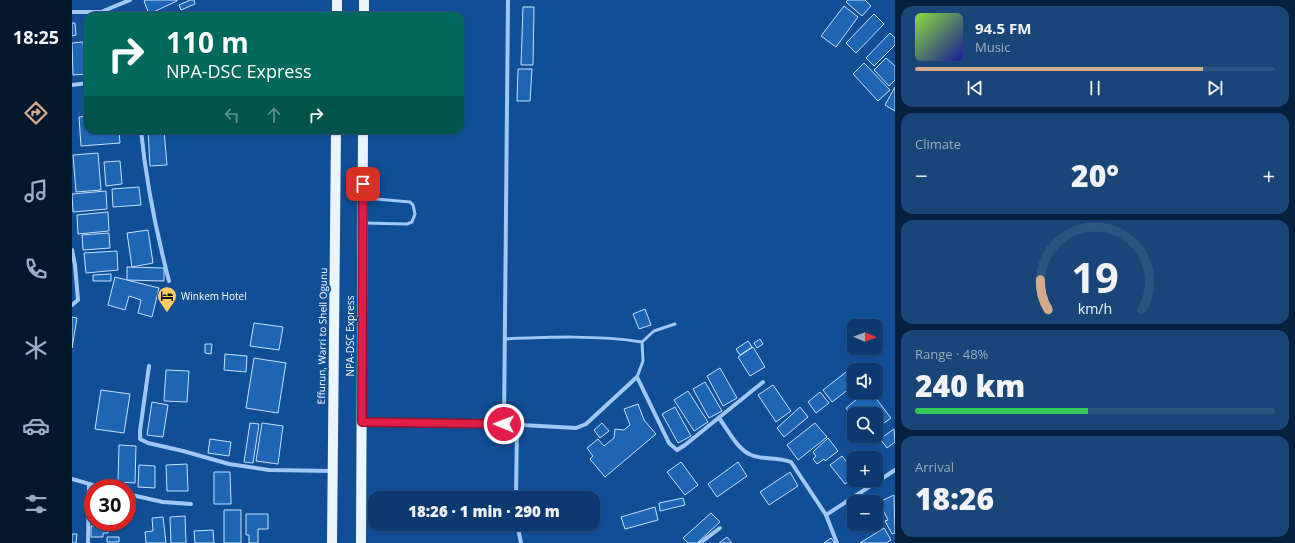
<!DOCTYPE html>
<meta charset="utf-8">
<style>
body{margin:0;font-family:"Open Sans",sans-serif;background:#1a4578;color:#f1f3f6;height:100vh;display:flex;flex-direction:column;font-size:15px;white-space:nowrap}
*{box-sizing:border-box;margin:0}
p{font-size:13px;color:#9aadc3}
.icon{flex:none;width:22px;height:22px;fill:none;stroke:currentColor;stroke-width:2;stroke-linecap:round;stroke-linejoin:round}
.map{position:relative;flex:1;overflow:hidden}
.side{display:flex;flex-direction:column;gap:6px;padding:6px;background:#07203e;width:400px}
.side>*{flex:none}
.guide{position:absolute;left:12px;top:12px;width:380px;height:122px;border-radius:12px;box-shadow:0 1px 3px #0004,0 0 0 1px #2c5483;background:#00695c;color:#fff;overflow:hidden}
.needle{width:26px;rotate:91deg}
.buttons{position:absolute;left:775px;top:319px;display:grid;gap:8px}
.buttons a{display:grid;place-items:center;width:36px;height:36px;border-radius:8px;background:#0c3a70;box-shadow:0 1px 3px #0004,0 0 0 1px #2c5483;font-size:20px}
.speed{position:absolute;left:12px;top:479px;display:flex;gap:8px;font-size:20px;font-weight:700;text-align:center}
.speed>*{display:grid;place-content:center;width:52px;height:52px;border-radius:50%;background:#0c3a70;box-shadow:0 1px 3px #0004,0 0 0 1px #2c5483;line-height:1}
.speed .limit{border:6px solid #d22;background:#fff;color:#111}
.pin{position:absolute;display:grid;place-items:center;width:34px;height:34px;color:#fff;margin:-17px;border-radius:8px;box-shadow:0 2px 6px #0006}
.me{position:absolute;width:44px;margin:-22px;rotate:271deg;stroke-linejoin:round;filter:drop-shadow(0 0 3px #0008)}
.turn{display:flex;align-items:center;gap:14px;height:84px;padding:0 16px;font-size:18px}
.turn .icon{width:52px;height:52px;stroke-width:2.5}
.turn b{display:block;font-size:28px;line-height:34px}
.lanes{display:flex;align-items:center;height:38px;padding:0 16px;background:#0003;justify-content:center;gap:20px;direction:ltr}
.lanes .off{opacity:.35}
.big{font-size:30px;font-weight:800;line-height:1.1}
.side .widget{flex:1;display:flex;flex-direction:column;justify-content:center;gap:6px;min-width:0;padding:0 14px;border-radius:12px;background:#1a4578}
.side .dial{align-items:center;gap:0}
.dial svg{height:104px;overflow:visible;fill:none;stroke:#2c5483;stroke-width:7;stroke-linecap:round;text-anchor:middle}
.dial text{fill:#f1f3f6;stroke:none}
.song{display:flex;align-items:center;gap:12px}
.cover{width:48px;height:48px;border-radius:6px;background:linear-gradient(135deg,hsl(90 70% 55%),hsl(240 70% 35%))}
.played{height:4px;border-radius:2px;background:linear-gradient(90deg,#d6ab8b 80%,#2c5483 80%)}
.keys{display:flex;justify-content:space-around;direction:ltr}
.heat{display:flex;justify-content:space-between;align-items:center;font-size:22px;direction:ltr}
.charge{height:6px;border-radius:3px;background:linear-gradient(90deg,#34c759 48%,#2c5483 0)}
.trip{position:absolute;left:296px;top:491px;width:232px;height:40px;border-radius:12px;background:#0c3a70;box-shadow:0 1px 3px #0004,0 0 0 1px #2c5483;font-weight:800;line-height:40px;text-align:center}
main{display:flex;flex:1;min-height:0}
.menu{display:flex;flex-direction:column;width:72px;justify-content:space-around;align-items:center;background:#05172d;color:#9aadc3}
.menu .icon{width:28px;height:28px}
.menu .on{color:#d6ab8b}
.menu b{font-size:18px;color:#f1f3f6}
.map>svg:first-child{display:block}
</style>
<main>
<nav class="menu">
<b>18:25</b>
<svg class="icon on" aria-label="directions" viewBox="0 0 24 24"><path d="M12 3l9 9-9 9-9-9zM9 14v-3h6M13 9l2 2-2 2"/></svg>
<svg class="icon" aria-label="music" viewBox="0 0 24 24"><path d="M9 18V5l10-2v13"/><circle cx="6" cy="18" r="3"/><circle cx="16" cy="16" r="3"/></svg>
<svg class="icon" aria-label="phone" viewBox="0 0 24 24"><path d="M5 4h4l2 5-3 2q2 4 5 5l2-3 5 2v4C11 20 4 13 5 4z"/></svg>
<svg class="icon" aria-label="climate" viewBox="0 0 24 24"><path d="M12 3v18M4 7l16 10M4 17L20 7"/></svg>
<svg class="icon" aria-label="car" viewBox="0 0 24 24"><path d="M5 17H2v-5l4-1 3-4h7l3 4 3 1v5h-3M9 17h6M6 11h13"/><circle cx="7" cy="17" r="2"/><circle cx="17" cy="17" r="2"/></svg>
<svg class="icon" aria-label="filters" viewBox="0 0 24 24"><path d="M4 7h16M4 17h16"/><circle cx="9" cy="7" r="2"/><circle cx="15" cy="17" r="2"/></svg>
</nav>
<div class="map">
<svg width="823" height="543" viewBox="0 0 823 543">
<rect width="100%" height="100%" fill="#104e95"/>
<path fill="#1e66b4" stroke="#c7e1fe" d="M74 0H105V1L77 14 72 1Z
M118 0H122L123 4 109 10 107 5Z
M776 0H793L799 6 790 16 774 2Z
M772 6 786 17 764 47 749 36Z
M451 7H462L461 65H449Z
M106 13V16H91Z
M802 14 812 24 784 53 774 43Z
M0 23H3L4 35 0 36Z
M818 33 823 38V45L802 66 794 58Z
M11 42 14 74 1 75 0 43Z
M814 58 823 66V80L817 86 802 70Z
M792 63 818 90 806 101 781 74Z
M446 69H460L458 101H445Z
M823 87V111L813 105Z
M16 116V130H47L48 143 9 146 7 117Z
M76 130H92L95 165 78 166Z
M26 153 29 190 4 192 1 155Z
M48 161 50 184 34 186 32 162Z
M67 187 69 205 41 207 40 189Z
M34 191 35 209 1 212 0 194Z
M36 212 37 231 6 234 5 215Z
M76 230 81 263 60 267 55 233Z
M37 233 38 248 11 250 10 235Z
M45 251 46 270 14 273 12 253Z
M55 267 92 268V281L55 280Z
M39 274V281H21V275Z
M43 277 87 288 80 317 66 313 69 300 57 296 53 310 36 305Z
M573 309 579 325 567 329 561 314Z
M0 317 5 318 0 348Z
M182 323 211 327 207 350 178 346Z
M688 339 691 344 685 348 682 343Z
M676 341 680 347 668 355 664 349Z
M133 344H140L139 354 133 353Z
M681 347 693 367 678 376 666 357Z
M153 354 175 356 174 372 152 370Z
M182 358 214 363 206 413 174 408Z
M783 365 786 370H782V385L760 402 751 390Z
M648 368 665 398 651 406 635 376Z
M94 370 117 371 115 402 92 401Z
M633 382 650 411 637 418 621 389Z
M701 385 719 411 704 422 686 395Z
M29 390 58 394 52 433 23 429Z
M616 391 636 422 622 431 602 400Z
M748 392 757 403 744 413 736 402Z
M794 392H799L819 418 805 428 804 414H782V418L774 408Z
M80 402 96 405 91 437 75 435Z
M566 404 572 420 584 434 533 477 518 459 521 456 515 448 526 439 532 446 542 438 543 429 552 430 558 425 552 409Z
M603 407 619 436 606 443 590 414Z
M728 407 736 417 712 437 705 428Z
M178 423 187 424 181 463 172 462Z
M190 423 211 426 206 464 184 461Z
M530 423 537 431 528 438 522 430Z
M743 423 755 437 726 460 715 445Z
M822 429 823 442 815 448 808 439Z
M756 438 766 451 753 461 752 459 745 464 741 459 744 456 741 452Z
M138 439 159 442 157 456 136 453Z
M47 445 64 446 63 483 46 482Z
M770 456 782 471V477L773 484 758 465Z
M609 462 626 485 613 495 595 472Z
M666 462 675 476 645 497 636 484Z
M115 464 116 491H95L94 465Z
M67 465 83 466V488L66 487Z
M142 472H158L159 504H142Z
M718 472 726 486 697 505 688 492Z
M822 495 823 533 820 534 813 521 816 520 807 502Z
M611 498 613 505 588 511 587 503Z
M797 498 799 502H789Z
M583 507 586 520 553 529 549 517Z
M152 510H169V543H152Z
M804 511 811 523 796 531 792 524H804Z
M639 513 648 522 625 543H616L611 538Z
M174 514H196V529H186V543H177V535H174Z
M113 516 114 543H99L98 517Z
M91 517 94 543H74L73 532 81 531 80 518Z
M19 526H37L36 533H31V537H19Z
M812 528 819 540 814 543H788Z
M141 530 142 543H123L122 531Z
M0 534H5L4 543H0Z
M35 537H47V542H35Z
M655 537 660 543H647Z
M759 538 763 543H752Z"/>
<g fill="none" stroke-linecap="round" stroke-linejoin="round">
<path stroke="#9fc8f4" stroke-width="3" d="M292 223 335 224 340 222 343 214 341 205 338 202 293 198
M433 339C478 337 525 335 570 342
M565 377 571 361 570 342 582 331 603 324"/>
<path stroke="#9fc8f4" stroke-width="4" d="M0 12H29L58 0
M0 85 16 83
M69 130C74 182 84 231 97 281
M0 250 3 265 6 300 0 305
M77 366 68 431V439L76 443 111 451 157 464 197 470 261 471
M647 418C656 430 665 449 679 455 692 460 706 457 719 462L754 515 765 543
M290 422 432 424 504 428 514 424 565 377 597 443 605 450 613 445 691 382
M432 424 436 0
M0 479 31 488
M55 494 91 502 119 504
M444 498 445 425
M754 515 823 470
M445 524 449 543
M16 543 17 485
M628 543 648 528"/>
<path stroke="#ebf4ff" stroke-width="10" d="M265 16V0
M292 16V0
M260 543 264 130
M289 543 291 130"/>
</g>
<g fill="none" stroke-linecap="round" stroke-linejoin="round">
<defs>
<path id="route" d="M291 184 290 422 432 424"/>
</defs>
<use href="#route" stroke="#92132f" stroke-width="10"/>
<use href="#route" stroke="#e11d48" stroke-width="7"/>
</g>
<defs>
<symbol id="hotel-pin" viewBox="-11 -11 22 30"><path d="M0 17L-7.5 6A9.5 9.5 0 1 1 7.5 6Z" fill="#ffcc61" stroke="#104e95"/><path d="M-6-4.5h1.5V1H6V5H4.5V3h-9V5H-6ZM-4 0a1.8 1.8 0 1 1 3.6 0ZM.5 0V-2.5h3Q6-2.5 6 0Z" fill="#111"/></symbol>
</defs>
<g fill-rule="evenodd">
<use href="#hotel-pin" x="84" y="285" width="22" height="30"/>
</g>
<g text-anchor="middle" stroke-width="4" stroke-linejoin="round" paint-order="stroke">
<g font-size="10" fill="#fff" stroke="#104e95" text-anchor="start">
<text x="109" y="300">Winkem Hotel</text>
</g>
<g font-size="10" fill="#fff" stroke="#104e95">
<text transform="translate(250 336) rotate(-89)" y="4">Effurun, Warri to Shell Ogunu</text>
<text transform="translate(278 336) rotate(-90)" y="4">NPA-DSC Express</text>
</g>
</g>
</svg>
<div class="buttons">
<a><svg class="needle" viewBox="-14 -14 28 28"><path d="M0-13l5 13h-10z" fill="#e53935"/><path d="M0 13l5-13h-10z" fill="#9aadc3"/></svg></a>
<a><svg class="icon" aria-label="sound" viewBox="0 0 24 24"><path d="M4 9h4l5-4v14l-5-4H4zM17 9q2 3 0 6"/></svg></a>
<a><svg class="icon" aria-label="search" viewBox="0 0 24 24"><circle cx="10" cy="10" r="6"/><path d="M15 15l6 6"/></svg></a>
<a>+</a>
<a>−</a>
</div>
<div class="speed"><div class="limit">30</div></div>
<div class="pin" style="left:291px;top:184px;background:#d93025"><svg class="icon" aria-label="arrive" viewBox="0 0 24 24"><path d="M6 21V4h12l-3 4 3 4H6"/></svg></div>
<svg class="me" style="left:432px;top:424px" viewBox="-20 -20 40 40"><circle r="17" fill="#e11d48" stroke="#fff" stroke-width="3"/><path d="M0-11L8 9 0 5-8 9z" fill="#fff"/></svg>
<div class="trip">18:26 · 1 min · 290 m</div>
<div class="guide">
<div class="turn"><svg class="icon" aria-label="right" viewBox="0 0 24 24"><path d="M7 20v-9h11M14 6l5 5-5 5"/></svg><div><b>110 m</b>NPA-DSC Express</div></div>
<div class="lanes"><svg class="icon off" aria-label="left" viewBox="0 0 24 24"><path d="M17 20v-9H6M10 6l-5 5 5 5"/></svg><svg class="icon off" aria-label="ahead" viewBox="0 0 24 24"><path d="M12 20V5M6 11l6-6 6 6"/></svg><svg class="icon" aria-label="right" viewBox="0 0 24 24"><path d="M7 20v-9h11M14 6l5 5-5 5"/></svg></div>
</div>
</div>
<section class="side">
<div class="widget">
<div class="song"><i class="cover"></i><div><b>94.5 FM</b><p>Music</p></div></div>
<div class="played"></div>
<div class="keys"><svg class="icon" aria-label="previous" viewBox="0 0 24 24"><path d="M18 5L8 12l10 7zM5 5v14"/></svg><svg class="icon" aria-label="pause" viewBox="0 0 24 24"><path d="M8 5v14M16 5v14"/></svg><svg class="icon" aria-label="next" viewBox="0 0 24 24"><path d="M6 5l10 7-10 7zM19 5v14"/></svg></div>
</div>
<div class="widget"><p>Climate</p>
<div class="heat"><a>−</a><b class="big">20°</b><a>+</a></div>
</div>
<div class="widget dial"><svg viewBox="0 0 100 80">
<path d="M14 69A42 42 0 1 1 86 69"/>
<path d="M14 69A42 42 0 0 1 8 46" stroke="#d6ab8b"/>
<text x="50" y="56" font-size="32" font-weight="700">19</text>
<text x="50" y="72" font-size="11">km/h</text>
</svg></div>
<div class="widget"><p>Range · 48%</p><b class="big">240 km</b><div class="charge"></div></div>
<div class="widget"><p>Arrival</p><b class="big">18:26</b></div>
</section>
</main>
